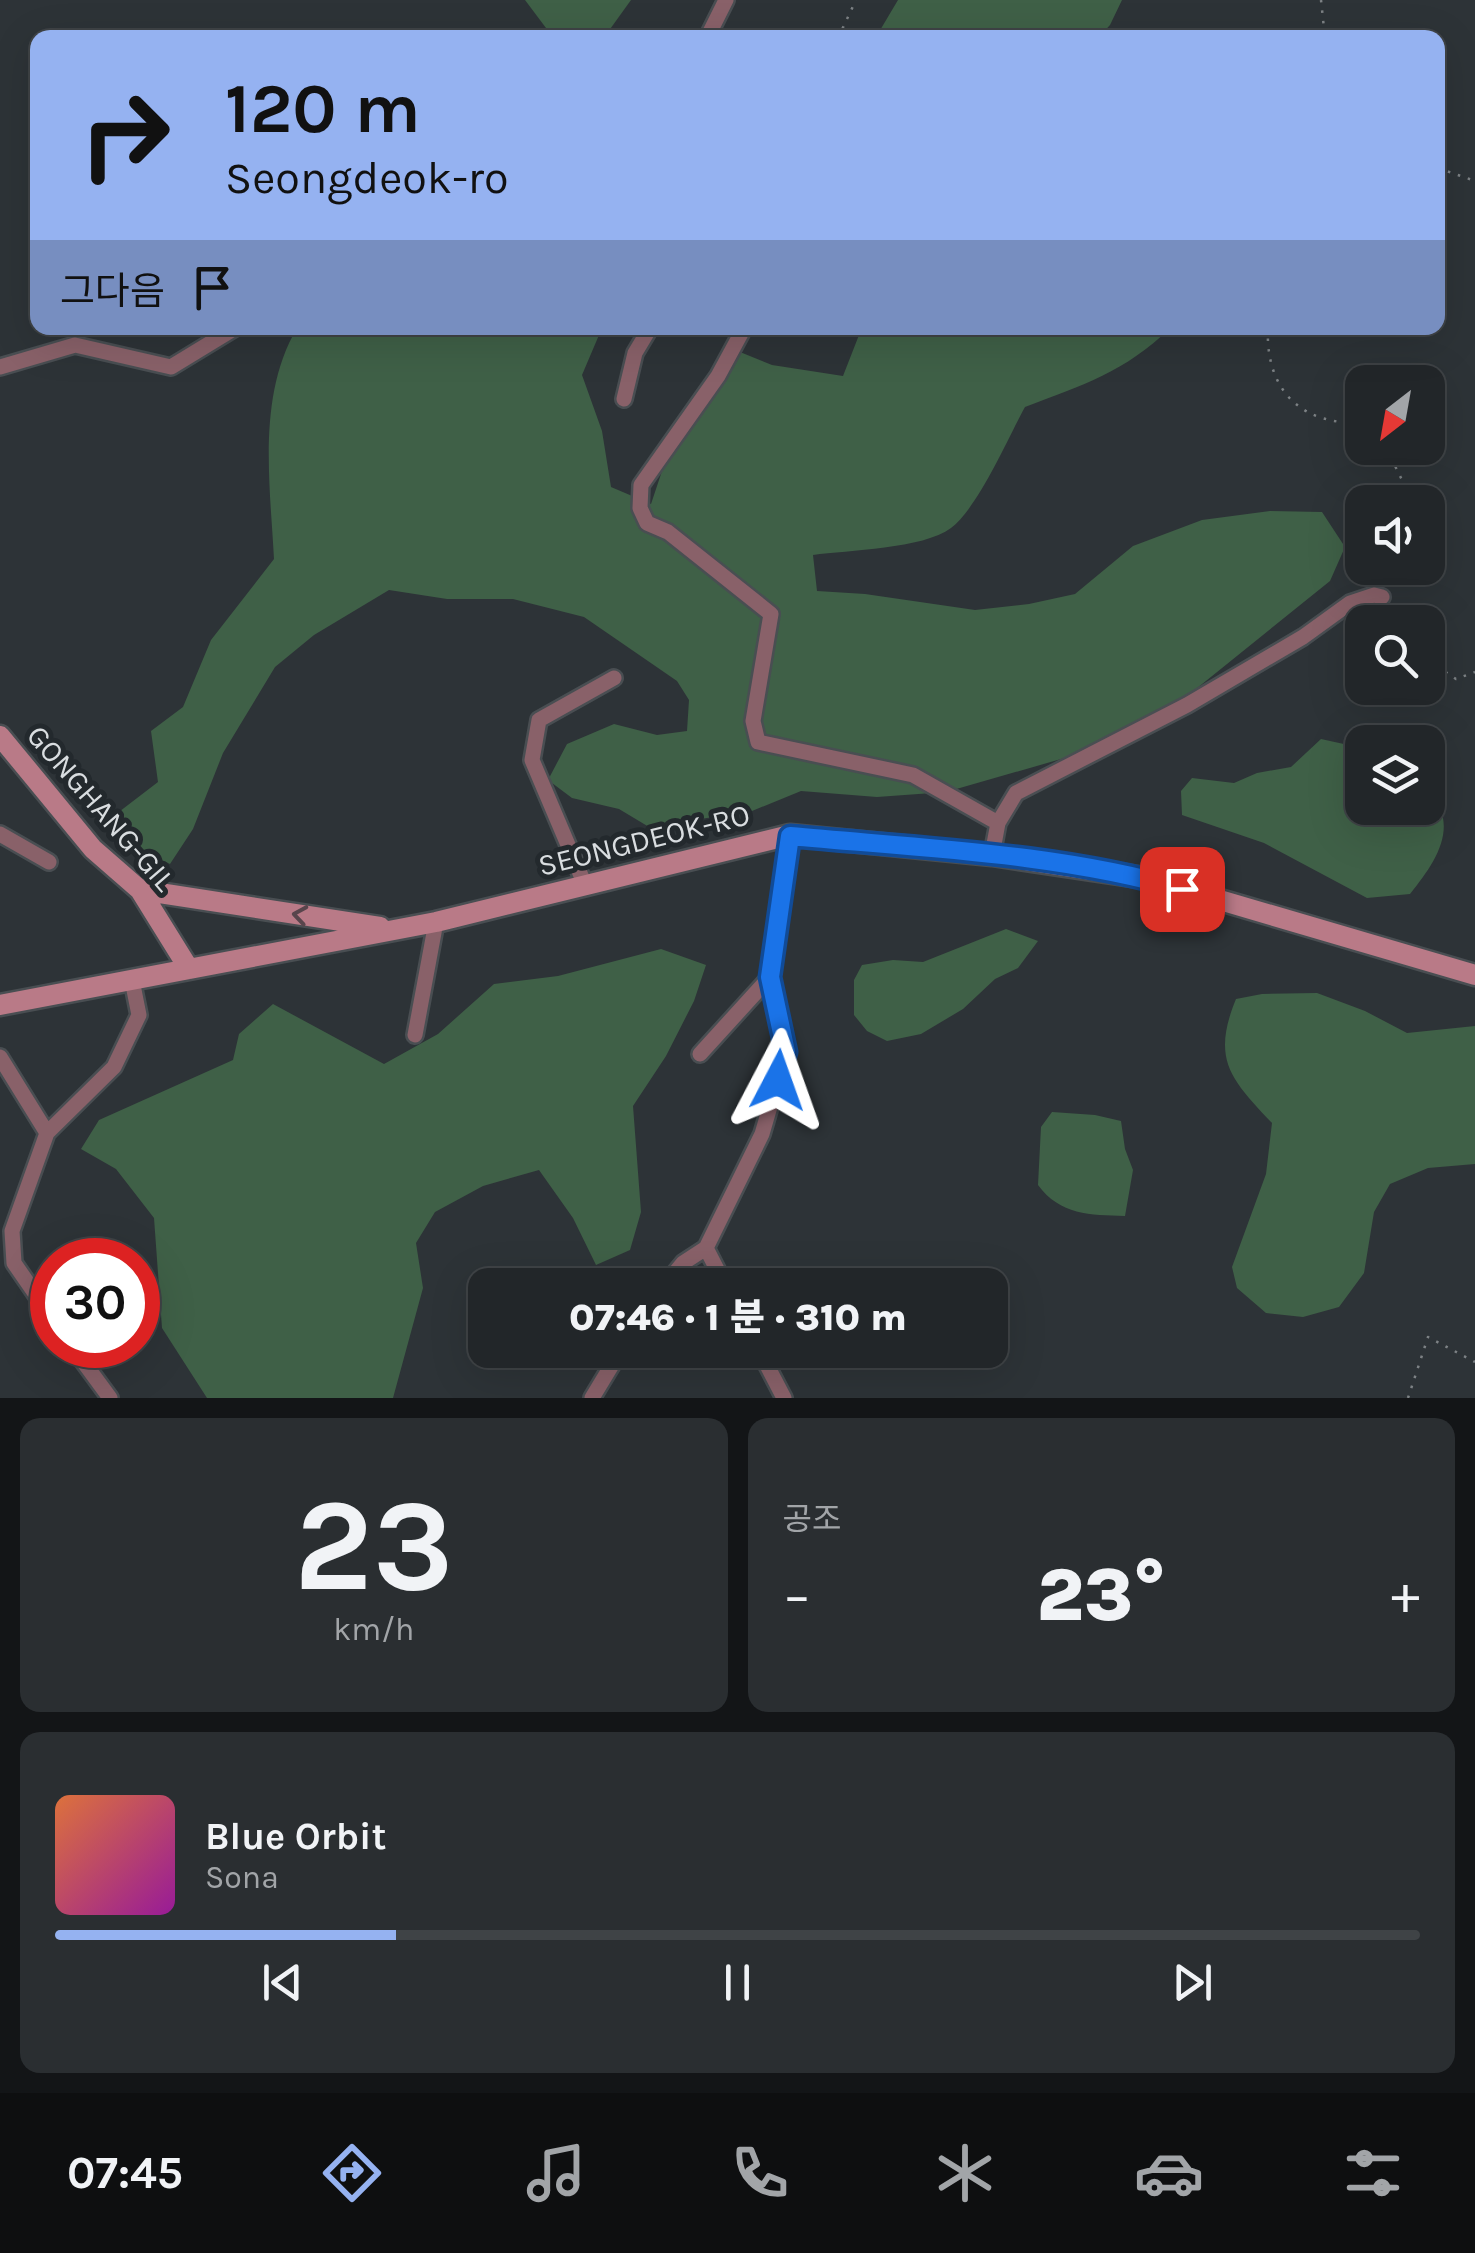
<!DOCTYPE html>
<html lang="ko">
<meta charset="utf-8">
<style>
body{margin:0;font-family:Karla,"Noto Sans KR",sans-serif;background:#2a2e31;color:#f1f3f6;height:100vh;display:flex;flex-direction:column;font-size:38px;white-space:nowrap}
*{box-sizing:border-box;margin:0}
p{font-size:32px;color:#a2a5a8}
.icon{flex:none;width:55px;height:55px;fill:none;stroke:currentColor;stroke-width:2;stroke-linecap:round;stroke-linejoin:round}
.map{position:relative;height:1398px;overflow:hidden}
.side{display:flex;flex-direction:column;gap:20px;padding:20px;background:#131517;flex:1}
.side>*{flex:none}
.top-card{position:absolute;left:30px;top:30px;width:1415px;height:305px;border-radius:20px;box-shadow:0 10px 40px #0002,0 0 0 2px #3f4346;background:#95b2f1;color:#111;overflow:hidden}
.needle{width:65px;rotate:211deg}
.fabs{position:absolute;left:1345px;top:365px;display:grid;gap:20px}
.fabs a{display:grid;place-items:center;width:100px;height:100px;border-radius:20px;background:#222629;box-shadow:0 10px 40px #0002,0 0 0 2px #3f4346;font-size:50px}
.speed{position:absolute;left:30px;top:1238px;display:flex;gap:20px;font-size:50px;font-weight:700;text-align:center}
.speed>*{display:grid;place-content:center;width:130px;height:130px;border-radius:50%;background:#222629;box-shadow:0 10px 40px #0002,0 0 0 2px #3f4346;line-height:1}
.speed .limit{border:15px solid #d22;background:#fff;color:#111}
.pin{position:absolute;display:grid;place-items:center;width:85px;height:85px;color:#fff;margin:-42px;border-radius:20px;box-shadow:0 5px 15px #0006}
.me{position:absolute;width:110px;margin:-55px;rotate:4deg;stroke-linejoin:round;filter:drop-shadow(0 0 8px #0008)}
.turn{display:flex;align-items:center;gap:35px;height:210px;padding:0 30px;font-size:45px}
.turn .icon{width:130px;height:130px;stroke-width:2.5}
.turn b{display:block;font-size:70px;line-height:85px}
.then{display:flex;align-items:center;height:95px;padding:0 30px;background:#0003;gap:20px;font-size:38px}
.big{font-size:75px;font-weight:800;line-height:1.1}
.side .card{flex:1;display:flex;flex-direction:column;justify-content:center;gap:15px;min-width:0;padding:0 35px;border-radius:20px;background:#2a2e31}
.side .dial{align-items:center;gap:0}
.dial b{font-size:130px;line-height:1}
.song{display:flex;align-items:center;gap:30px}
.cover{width:120px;height:120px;border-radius:15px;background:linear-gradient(135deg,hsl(20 70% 55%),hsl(300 70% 35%))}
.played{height:10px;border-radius:5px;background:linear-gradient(90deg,#95b2f1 25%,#3f4346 25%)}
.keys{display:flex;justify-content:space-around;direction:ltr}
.heat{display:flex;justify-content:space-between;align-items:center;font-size:55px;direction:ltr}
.side .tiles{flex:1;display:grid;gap:20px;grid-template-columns:1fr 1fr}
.card:last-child{grid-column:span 2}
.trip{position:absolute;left:468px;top:1268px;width:540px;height:100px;border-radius:20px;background:#222629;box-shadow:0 10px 40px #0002,0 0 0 2px #3f4346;font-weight:800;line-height:100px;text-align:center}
.tab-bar{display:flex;height:160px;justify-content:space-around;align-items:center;background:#0e0f10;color:#a2a5a8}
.tab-bar .icon{width:70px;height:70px}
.tab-bar .current{color:#95b2f1}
.tab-bar b{font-size:45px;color:#f1f3f6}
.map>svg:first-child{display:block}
</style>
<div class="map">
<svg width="1475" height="1398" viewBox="0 0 1475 1398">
<rect width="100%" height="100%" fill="#2d3337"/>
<path fill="#3f6047" d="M525 0H631L608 32 610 38 547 37 549 32Z
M898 0H1122L1110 25 1099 37H876Z
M297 328H602L582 375 602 431 611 487 651 504 665 462 720 389 740 352 772 365 843 376 859 335 856 328H1170C1125 372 1083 385 1025 407 1008 438 978 508 951 528 923 549 848 550 813 555L817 591 865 594 975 610 1029 604 1075 594 1133 546 1202 520 1270 511 1322 512 1345 547 1330 581 1155 722 1075 755 946 792 877 797 801 791 752 811 649 827 619 809 572 798 548 780 567 744 614 724 657 735 687 731 689 700 677 681 584 617 513 599H447L389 590 314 635 275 667 223 753 193 829 170 864 123 841 111 818 158 782 151 731 183 707 211 640 274 559C270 483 257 396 297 328Z
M1321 739 1362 748V808H1428V790C1461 825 1436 862 1410 894L1367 898 1264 843 1182 815 1181 791 1192 778 1234 783 1257 773 1291 767Z
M1006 929 1038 941 1018 968 995 979 963 1009 921 1034 887 1041 867 1031 854 1015V980L862 965 893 960 923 962Z
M661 949 706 965 694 1001 666 1056 633 1106 641 1212 630 1250 596 1265 573 1218 539 1170 483 1186 435 1212 416 1243 423 1288 393 1398H207L162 1328 154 1218 116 1169 81 1149 99 1120 233 1060 239 1034 273 1004 384 1064 438 1034 494 984 558 976Z
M1317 993 1365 1011 1407 1033 1475 1026V1164L1428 1168 1390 1184 1374 1212 1364 1273 1339 1307 1303 1317 1266 1313 1237 1288 1232 1267 1266 1174 1272 1123C1231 1079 1211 1060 1236 999L1262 994Z
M1052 1112 1095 1115 1121 1121 1125 1149 1133 1170 1125 1216C1090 1215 1060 1215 1038 1185L1041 1127Z"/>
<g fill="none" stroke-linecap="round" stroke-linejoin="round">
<defs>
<path id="street" d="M707 38 726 0
M744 328 718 376 641 485 640 508 647 523 668 532 771 614 753 721 758 742 913 775 998 823
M0 367 75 345 171 367 235 328
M624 399 635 353 650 328
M0 834 49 862
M992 855 998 823 1016 793 1187 705 1303 637 1350 603 1374 595 1382 597
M585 885 532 760 539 720 614 678
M415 1035 436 922
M700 1054 770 977
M0 1057 47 1133 114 1067 139 1015 132 980
M47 1133 12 1231 14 1263 52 1318
M706 1248 725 1285
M665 1285 683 1263 706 1248 762 1134 786 1052 770 977 790 835
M71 1345 110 1398
M759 1350 784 1398
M592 1398 621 1350"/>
<path id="secondary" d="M0 736 93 849 140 890 189 969
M140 890 380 927
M0 1005 436 922 790 835 992 855 1145 878 1475 975"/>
</defs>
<use href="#street" stroke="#494e52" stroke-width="20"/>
<use href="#secondary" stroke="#494e52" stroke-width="25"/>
<path stroke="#7d8285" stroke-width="2.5" stroke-dasharray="2.5 8" stroke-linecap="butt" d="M1321 0 1325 38
M838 38 856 0
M1438 168 1475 181
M1268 328C1266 368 1281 405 1322 418 1335 422 1350 423 1362 427
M1386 448 1404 484 1407 502
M1392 583 1401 568
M1386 612 1389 622
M1428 660 1456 679 1475 672
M1408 1398 1428 1337 1475 1362"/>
<use href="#street" stroke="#896169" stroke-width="15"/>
<use href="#secondary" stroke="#b97a87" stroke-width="20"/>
</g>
<defs><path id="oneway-chevron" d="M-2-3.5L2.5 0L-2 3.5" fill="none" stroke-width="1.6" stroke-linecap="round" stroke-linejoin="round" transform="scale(2.5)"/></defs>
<use stroke="#58454c" href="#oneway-chevron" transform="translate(300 915) rotate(-171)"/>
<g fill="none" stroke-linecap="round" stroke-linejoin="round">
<defs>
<path id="route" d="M778 1080 786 1052 770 977 790 836C918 848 1059 853 1182 889"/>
</defs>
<use href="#route" stroke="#114b97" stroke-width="25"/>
<use href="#route" stroke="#1a73e8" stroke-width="18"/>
</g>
<g text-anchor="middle" stroke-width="10" stroke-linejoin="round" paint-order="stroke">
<g font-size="30" fill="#d9dde0" stroke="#23292d">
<text transform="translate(101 808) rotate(49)" y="10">GONGHANG-GIL</text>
<text transform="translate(644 840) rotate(-14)" y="10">SEONGDEOK-RO</text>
</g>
</g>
</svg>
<div class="fabs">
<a><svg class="needle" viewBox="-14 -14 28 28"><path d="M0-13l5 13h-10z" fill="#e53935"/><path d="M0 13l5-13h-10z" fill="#a2a5a8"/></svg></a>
<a><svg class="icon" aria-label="sound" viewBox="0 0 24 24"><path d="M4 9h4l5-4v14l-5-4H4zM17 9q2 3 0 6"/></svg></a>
<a><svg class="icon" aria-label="search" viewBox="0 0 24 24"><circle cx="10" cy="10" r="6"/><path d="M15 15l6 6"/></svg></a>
<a><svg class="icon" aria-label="layers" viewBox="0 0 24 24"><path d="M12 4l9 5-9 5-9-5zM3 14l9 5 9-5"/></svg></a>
</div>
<div class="speed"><div class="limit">30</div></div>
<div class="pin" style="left:1182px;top:889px;background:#d93025"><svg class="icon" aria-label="arrive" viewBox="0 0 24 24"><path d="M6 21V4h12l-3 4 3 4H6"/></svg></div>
<svg class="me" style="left:778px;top:1080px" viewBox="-20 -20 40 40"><path d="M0-17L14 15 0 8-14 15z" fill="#1a73e8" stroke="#fff" stroke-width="4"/></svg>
<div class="trip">07:46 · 1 분 · 310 m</div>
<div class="top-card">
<div class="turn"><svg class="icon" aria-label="right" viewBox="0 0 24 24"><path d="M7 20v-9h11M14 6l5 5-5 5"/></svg><div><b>120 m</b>Seongdeok-ro</div></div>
<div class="then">그다음<svg class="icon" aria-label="arrive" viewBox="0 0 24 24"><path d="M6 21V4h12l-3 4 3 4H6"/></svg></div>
</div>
</div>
<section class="side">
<div class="tiles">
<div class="card dial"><b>23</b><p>km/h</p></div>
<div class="card"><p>공조</p>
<div class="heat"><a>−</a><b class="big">23°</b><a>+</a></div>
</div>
<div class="card">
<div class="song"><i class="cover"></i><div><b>Blue Orbit</b><p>Sona</p></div></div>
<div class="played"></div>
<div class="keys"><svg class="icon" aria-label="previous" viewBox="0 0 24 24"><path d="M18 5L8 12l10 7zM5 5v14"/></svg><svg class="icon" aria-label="pause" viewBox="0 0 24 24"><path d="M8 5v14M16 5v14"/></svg><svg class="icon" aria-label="next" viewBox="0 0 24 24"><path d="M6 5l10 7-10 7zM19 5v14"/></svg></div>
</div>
</div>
</section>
<nav class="tab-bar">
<b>07:45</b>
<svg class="icon current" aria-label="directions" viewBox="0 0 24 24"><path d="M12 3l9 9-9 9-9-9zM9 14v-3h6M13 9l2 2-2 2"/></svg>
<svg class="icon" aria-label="music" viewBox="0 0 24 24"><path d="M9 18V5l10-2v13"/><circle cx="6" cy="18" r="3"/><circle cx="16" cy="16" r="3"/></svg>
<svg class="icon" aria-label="phone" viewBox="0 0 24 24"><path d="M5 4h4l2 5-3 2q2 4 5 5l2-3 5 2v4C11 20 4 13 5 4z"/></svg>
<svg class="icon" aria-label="climate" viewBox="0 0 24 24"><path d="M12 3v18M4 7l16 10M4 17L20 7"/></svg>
<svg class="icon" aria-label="car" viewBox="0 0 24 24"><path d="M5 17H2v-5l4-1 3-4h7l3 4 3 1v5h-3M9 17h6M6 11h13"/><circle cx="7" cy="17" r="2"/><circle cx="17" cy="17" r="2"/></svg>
<svg class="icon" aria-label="filters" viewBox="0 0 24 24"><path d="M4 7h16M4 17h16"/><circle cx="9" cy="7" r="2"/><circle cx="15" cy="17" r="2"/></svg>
</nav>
